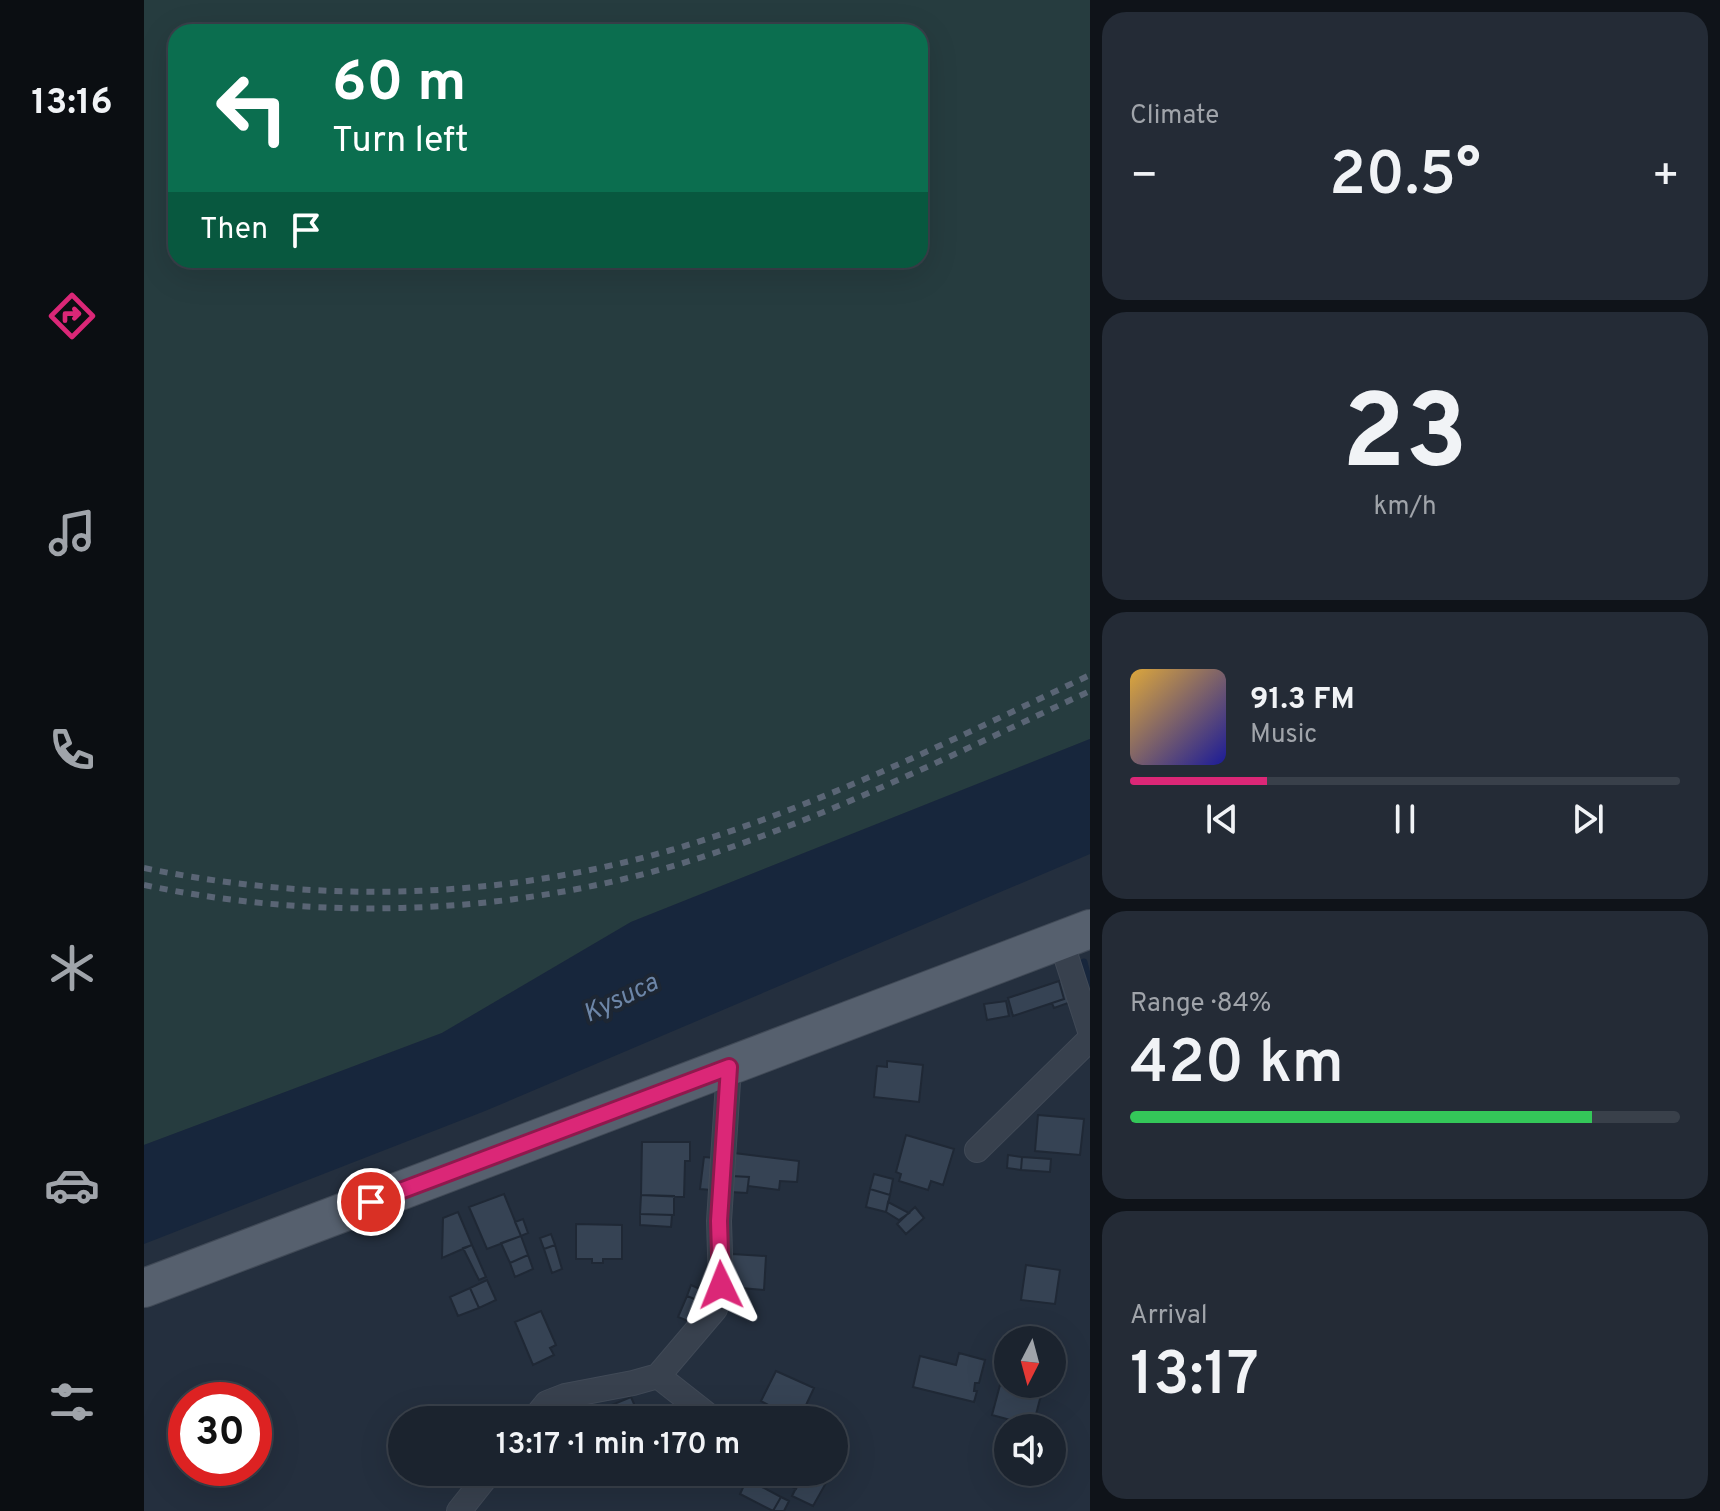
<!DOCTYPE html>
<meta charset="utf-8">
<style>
body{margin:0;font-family:Overpass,sans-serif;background:#242b36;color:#f1f3f6;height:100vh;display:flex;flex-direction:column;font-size:30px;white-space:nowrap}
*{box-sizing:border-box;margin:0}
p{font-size:26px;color:#a0a4aa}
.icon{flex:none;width:44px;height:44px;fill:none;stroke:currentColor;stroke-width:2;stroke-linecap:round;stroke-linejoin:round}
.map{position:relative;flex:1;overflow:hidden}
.panel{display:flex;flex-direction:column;gap:12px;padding:12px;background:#0f1319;width:630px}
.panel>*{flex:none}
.banner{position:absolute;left:24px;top:24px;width:760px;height:244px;border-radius:24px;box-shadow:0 8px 32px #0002,0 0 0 2px #39404a;background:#0b6e4f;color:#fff;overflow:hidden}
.needle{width:52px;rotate:186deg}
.buttons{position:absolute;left:850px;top:1326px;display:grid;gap:16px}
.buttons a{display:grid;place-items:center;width:72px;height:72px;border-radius:50%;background:#1b232e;box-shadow:0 8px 32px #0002,0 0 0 2px #39404a;font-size:40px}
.speed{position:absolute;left:24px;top:1382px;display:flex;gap:16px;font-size:40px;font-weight:700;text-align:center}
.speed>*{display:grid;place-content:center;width:104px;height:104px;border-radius:50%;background:#1b232e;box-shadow:0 8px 32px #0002,0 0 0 2px #39404a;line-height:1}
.speed .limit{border:12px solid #d22;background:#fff;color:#111}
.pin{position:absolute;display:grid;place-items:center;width:68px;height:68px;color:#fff;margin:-34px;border:4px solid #fff;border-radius:50%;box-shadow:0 2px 8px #0007}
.me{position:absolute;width:88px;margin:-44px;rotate:358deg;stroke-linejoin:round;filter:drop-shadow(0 0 6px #0008)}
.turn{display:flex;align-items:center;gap:28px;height:168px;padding:0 32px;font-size:36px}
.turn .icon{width:104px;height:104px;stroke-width:2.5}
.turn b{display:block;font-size:56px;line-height:68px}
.then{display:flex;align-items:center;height:76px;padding:0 32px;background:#0003;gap:16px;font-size:30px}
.big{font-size:60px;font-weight:600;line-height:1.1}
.panel .card{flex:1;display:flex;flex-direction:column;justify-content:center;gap:12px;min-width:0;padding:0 28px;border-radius:24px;background:#242b36}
.panel .dial{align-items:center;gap:0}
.dial b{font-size:104px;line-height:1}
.song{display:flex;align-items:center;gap:24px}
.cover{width:96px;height:96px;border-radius:12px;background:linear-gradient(135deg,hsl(40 70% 55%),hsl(240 70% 35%))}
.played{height:8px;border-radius:4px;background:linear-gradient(90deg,#db2777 25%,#39404a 25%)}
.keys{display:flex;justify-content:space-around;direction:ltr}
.heat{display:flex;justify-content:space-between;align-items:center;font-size:44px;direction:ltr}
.charge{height:12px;border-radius:6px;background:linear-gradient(90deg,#34c759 84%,#39404a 0)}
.trip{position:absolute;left:244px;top:1406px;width:460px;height:80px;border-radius:40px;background:#1b232e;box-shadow:0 8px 32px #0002,0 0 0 2px #39404a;font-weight:600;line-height:80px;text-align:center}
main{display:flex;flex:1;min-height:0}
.dock{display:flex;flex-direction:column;width:144px;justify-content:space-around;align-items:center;background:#0b0e12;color:#a0a4aa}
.dock .icon{width:56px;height:56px}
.dock .current{color:#db2777}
.dock b{font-size:36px;color:#f1f3f6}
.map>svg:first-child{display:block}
</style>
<main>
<nav class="dock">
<b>13:16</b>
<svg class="icon current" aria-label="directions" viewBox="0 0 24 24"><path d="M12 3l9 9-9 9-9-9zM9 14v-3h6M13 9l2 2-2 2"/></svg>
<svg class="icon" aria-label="music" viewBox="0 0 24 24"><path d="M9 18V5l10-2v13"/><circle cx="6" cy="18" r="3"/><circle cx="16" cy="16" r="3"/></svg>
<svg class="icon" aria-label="phone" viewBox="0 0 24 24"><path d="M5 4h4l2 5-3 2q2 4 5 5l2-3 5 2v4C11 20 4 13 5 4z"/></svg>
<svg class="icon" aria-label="climate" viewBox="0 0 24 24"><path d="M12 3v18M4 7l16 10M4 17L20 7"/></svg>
<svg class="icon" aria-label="car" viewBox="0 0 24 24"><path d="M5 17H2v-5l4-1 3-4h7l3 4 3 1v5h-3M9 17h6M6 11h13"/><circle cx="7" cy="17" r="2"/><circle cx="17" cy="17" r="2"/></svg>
<svg class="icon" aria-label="filters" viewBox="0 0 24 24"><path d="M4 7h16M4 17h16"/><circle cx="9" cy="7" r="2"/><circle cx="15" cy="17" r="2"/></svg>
</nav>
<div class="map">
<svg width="946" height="1511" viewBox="0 0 946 1511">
<rect width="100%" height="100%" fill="#242f3e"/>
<path fill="#263c3f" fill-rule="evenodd" d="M0 0H946V739L487 922 298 1033 0 1145ZM32 32H776V260H32Z"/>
<path fill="#17263c" d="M946 739V854L341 1111 0 1244V1145L298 1033 487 922Z"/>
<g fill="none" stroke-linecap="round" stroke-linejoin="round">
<path stroke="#17263c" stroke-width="7" d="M940 962 946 986"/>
</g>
<path fill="#364354" stroke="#1f2835" stroke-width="2" d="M920 979 927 1002 910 1008 908 1003 920 999 915 981Z
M915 981 920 999 869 1016 864 998Z
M862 1001 865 1016 843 1020 840 1004Z
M743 1061 779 1065 775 1102 730 1097 733 1066 743 1067Z
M894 1115 940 1119 936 1155 891 1151Z
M762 1135 810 1149 799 1185 787 1181 784 1190 755 1181 757 1174 752 1172Z
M498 1142H546V1161H541L540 1197 497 1195Z
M590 1153 655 1161 653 1182 636 1181 635 1190 604 1186 605 1177 588 1176Z
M864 1155 878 1157 877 1170 863 1168Z
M560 1157 571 1158 567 1190 556 1189Z
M878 1157 907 1159 906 1172 877 1170Z
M730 1174 749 1179 746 1195 726 1189Z
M588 1176 605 1177 603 1193 586 1192Z
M726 1189 746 1195 742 1212 722 1207Z
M360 1194 377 1236 343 1249 325 1207Z
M497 1195 530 1196V1215L496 1214Z
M744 1202 765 1213 755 1220 742 1212Z
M771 1207 780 1218 762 1234 753 1224Z
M314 1212 328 1245 298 1258 299 1218Z
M496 1214 528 1215 527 1227 496 1225Z
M379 1219 384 1233 377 1236 371 1222Z
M432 1224 478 1225V1259H459V1263H448V1259H432Z
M407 1234 411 1245 400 1249 396 1238Z
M377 1236 384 1255 366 1263 357 1243Z
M328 1245 342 1277 335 1280 319 1248Z
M411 1245 418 1269 408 1273 400 1249Z
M588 1254 622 1256 620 1290 585 1287Z
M384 1255 389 1269 371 1277 366 1263Z
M882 1265 916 1270 911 1304 877 1300Z
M343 1280 352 1300 335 1308 326 1288Z
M547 1285 567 1294 563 1304 543 1296Z
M326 1288 335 1308 314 1316 306 1297Z
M543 1296 563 1304 554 1325 534 1317Z
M397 1311 412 1345 406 1348 410 1355 389 1365 371 1322Z
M815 1353 841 1360 835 1383H831L830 1391H833L830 1402 769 1387 776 1356 812 1365Z
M632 1371 670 1388 655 1420H633L636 1411 617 1401Z
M856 1385 897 1395 889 1426 848 1415Z
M487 1397 497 1420H457L453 1411Z
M542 1405 555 1420H525Z
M628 1408 636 1411 633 1420H623Z
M660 1472H688L682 1483Z
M660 1472 652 1489 644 1485 649 1473Z
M660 1472 682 1483 669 1506 648 1496Z
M603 1479 637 1497 629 1511 596 1494Z
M637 1497 645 1501 640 1511H629Z"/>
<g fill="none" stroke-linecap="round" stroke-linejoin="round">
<defs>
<path id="minor" d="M917 941 946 1031
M833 1150 946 1039
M514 1376 570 1420
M389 1420 403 1403 421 1396 489 1383 514 1376 571 1309 577 1285 575 1221 585 1067
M315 1511 346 1472"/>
<path id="primary" d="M0 1288 946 929"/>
</defs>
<use href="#minor" stroke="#414a57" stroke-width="26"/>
<use href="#primary" stroke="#414a57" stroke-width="40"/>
<use href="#minor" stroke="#38414e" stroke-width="24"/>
<use href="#primary" stroke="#56606e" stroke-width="38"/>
<path stroke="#5a6575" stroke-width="6" stroke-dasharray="8 8" stroke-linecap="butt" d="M0 868C175 904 355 900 527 850 672 808 810 739 946 675
M0 885C191 925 395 914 579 850 705 807 825 747 946 691"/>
</g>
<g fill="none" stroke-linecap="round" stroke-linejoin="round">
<defs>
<path id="route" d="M227 1202 585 1067 575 1221 577 1285"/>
</defs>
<use href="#route" stroke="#8e194d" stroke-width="20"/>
<use href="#route" stroke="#db2777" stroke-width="14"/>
</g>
<g text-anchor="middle" stroke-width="8" stroke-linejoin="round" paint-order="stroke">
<g font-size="26" font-style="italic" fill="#6d86a8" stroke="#1d2633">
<text transform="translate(476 997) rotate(-26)" y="9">Kysuca</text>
</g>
</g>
</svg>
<div class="buttons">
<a><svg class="needle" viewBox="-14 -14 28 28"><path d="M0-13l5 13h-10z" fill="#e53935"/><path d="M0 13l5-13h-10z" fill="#a0a4aa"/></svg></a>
<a><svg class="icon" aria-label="sound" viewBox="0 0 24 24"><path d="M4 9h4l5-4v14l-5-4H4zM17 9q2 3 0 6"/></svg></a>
</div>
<div class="speed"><div class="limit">30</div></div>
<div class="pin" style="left:227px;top:1202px;background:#d93025"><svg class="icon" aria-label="arrive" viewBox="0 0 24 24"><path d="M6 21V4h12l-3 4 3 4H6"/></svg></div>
<svg class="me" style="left:577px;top:1285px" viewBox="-20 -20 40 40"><path d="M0-17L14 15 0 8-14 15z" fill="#db2777" stroke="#fff" stroke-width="4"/></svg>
<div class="trip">13:17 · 1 min · 170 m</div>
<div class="banner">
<div class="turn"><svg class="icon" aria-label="left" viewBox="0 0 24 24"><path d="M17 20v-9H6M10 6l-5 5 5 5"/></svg><div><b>60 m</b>Turn left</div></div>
<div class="then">Then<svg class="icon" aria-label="arrive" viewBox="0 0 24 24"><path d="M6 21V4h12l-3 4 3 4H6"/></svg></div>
</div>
</div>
<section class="panel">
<div class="card"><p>Climate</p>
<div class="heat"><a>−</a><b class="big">20.5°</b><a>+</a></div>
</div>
<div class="card dial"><b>23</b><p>km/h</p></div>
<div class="card">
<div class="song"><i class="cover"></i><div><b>91.3 FM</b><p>Music</p></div></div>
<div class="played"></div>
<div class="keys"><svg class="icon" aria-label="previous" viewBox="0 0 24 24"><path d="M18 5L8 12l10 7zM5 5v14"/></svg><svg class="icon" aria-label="pause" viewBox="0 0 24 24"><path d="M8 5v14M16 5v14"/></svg><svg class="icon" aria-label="next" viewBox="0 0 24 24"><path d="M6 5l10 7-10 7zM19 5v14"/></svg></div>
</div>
<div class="card"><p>Range · 84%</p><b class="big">420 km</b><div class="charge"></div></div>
<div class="card"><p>Arrival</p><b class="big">13:17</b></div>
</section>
</main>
